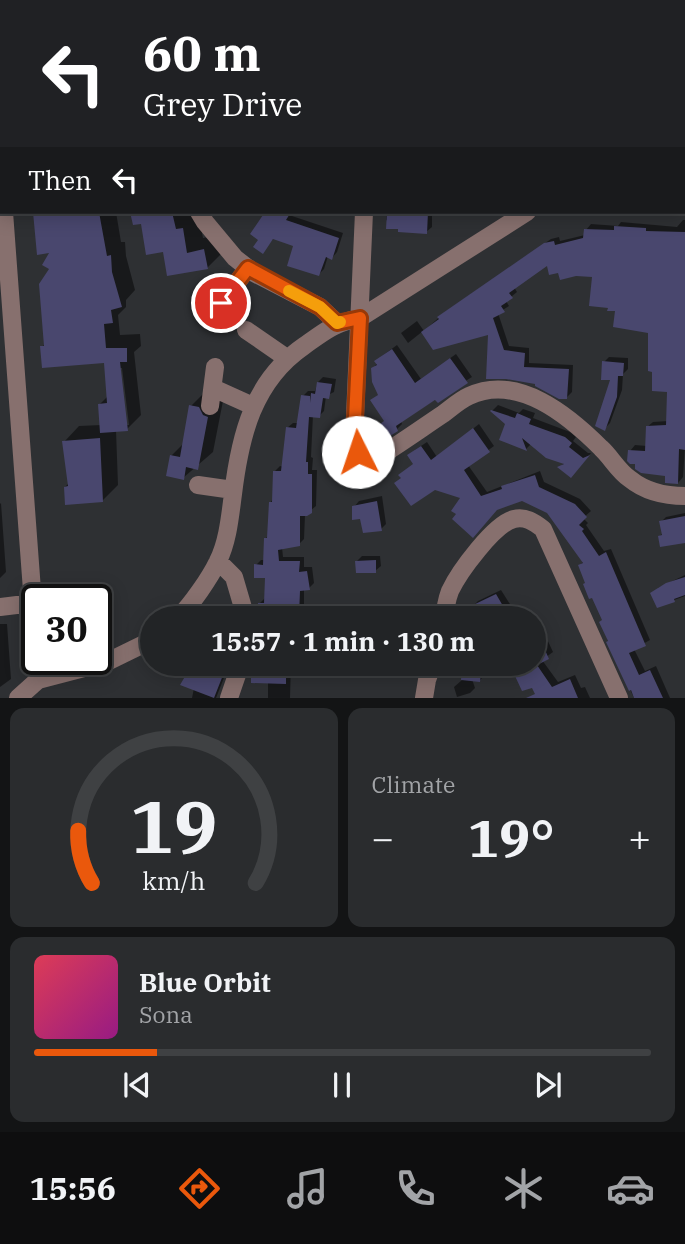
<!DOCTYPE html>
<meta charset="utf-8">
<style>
body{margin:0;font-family:"IBM Plex Serif",serif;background:#2a2c2e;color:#f1f3f6;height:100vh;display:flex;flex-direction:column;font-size:26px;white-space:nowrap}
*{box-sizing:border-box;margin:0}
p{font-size:23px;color:#a2a4a7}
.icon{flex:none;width:38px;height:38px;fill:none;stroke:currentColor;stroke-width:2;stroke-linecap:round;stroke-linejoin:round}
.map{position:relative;height:698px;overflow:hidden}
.side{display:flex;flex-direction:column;gap:10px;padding:10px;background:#131415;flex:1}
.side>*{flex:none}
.hud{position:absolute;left:0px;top:0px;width:686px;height:214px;box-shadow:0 4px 18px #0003,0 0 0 2px #3f4143;background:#202124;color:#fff;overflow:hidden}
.speed{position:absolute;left:21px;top:584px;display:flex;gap:14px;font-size:35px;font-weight:700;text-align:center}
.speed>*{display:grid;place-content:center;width:91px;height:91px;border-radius:50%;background:#222426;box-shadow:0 4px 18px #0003,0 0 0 2px #3f4143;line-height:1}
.speed .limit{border:4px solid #111;border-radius:10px;background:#fff;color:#111}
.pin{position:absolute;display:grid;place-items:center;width:60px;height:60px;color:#fff;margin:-30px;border:4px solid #fff;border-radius:50%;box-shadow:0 2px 7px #0007}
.me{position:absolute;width:77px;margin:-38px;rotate:356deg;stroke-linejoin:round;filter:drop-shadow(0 0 5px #0008)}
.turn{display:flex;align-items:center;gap:24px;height:147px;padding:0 28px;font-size:32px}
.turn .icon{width:91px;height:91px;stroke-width:2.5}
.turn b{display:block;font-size:49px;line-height:60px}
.then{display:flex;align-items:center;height:66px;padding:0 28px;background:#0003;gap:14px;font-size:26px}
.big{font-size:52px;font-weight:700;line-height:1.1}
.side .widget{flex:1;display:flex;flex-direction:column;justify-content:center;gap:10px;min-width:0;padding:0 24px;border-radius:14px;background:#2a2c2e}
.side .dial{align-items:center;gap:0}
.dial svg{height:182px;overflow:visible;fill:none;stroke:#3f4143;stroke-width:7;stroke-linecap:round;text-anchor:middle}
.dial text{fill:#f1f3f6;stroke:none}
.song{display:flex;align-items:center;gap:21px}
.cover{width:84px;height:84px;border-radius:10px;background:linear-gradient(135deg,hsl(350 70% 55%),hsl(310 70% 35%))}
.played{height:7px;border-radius:4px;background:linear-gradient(90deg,#ea580c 20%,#3f4143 20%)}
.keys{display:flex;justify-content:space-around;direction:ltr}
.heat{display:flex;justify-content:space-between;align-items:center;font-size:38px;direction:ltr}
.side .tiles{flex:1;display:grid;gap:10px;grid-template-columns:1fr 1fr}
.widget:last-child{grid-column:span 2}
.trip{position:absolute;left:140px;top:606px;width:406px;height:70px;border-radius:35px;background:#222426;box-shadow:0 4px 18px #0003,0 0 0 2px #3f4143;font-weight:700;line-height:70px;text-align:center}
.tabs{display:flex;height:112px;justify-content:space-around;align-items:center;background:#0e0e0f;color:#a2a4a7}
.tabs .icon{width:49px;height:49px}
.tabs .on{color:#ea580c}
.tabs b{font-size:32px;color:#f1f3f6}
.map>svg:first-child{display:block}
</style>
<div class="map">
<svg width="685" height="698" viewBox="0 0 685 698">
<rect width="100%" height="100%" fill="#2e3033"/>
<path fill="#0007" fill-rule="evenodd" d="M11 0H34V2H11Z
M71 0 80 2H42Z
M180 0H279V2H180Z
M320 0H348V2H320Z
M397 0H440L397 2Z
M490 0H558V2Z
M645 0H682L683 2H643Z
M684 127H685V169H684Z
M35 212H116L121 242H125L126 256 135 290 126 300V307L118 315 120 335 140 334 141 346 134 352 141 415 127 429 116 430 118 485 102 501 65 487 69 483 64 442 79 426 101 425 99 405 108 396 106 361 42 347 45 344 52 251 38 253ZM120 368H122L129 425H125Z
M132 212 198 213 203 238 219 235 223 252 207 268 164 250 142 221 134 223Z
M267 212H291L289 215 343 233 337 252 332 258 328 256 324 269 319 274 295 245 274 238 263 251 260 239 252 234Z
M387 212H441L438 215 432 214V227L426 232 400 227 386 220Z
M683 220H685V447L683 477 678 483 667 481V474L642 471 637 468V463L629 460 630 451 635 445 647 446V427L653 422 668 421 669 390 654 389V370H649V332L615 326 617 310 609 309V306L591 304 594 275 576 274 561 278 560 271 550 273 548 263 514 287 517 292 506 301 509 306 498 313 509 346 529 348V363L573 365 572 392 567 397H559L537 385V382L506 377H488L490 332 434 348 423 331 408 343 401 333 417 321 424 331 445 312 551 239 559 237 560 241 585 235 586 230 591 224 618 226 621 222 677 227Z
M397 345 421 379 456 354 472 377 401 421 402 424 397 429 385 420 372 401 380 394 373 369 382 356Z
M609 357 628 358V369L623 374 622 390 610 423 604 429 612 378 604 362Z
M323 377 336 379 334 392 326 396 324 411 319 416 313 415 311 457 313 458 312 470H317L316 506 305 515 304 539 299 544 282 547 283 557H304V567H312L314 583 309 588 304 589V609L297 614V618H272V614L260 603 266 597 267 576 256 565 261 560H265L266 538 269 535 270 503 273 499 274 472 280 466 284 467 287 428 293 423H298L303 396 308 391H315L318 382Z
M207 390 223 401 213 452 183 478 171 456 184 443 191 406Z
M498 405 519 413 523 409 535 413 533 418 570 432 576 437 573 441 588 453H591L576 471 561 466 564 463 531 444 526 449 501 439 507 423 492 411Z
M479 424 494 446 468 465 487 492 540 471 544 482 580 499 591 511 583 518 588 523 586 525 604 551 611 549 650 640 634 649 645 671 656 666 670 698H634L608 642 604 620 580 565 584 561 548 512 522 499 463 497 415 463V450L427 442 437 457Z
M382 496 386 524 381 529 361 517 354 507 359 501Z
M1 503 6 572 0 578V504Z
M685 513V541L660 536 663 533 661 522 666 517Z
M362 556H380L381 566 375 571 357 561Z
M685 575V596L658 606V588Z
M501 590 515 612 509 618H478L473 606 478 601Z
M0 624H7L11 679 0 687Z
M546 637 553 652 542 660 558 682 575 675 581 688 585 687 590 698H539L533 685 534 644Z
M185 663 229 665 216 698H192L194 688Z
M258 663H291L290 698H268V682L253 670Z
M464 663H486L485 675 480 680 472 679 475 688 470 693 457 697 454 687 462 680Z"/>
<path fill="#49476e" d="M33 212H99L107 256 111 255 112 272 122 307 111 310 113 323 104 324 106 348H127V362H120L128 431 100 433 98 404 107 403 104 363 42 368 40 346H44L39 284 49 269 42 265 49 253 37 255Z
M130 212H172L176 229 183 228 187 253 204 249 208 269 167 276 163 252 146 255 141 224 133 225Z
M265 212H291L286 220 339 238 332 260 326 257 319 276 287 266 293 246 273 239 263 254 253 247 258 240 250 234Z
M387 212H428L427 234 398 232V229H386Z
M614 226 646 228V231L685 232V450L679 449 678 484 665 483V476L641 473 635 469V464H630L627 461 628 450 645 451 646 426 666 425 667 392 652 391V372L648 371V333L613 327 615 311H607L608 308 589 306 592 277 576 276 560 280 558 273 549 275 547 266 509 293 513 298 501 306 505 312 493 318 504 350 525 353 524 367 569 369 567 399H559L535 386V384L506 379H486L488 335 433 350 421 332 439 319 437 317 544 243 554 241 555 245 583 238 584 229 614 230Z
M392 349 415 383 450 358 468 383 438 403 435 400 396 426 398 431 377 444 369 432 384 421 370 400 378 395 372 382 371 368 377 365 374 361Z
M602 361 624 363 623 376H618L617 397 605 431 595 426 610 380H601Z
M317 382 332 384 329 399 323 398 320 418 309 417 306 462H308V474H312V513L307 516H300V546L278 550 279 561H300L299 572 307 571 310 590 300 591 299 616 258 615V603H264L265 578H254V564L263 565 264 538H267L269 502H272L273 471H281L286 427 296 428 301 395 310 396V403L311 393 315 394Z
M189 405 199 407 203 415 208 417 198 470 186 467 184 480 166 476 170 455 180 457Z
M491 410 515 418 517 413 531 419 529 424 565 437 572 443 569 447 583 458 590 455 571 478 557 467 564 464 546 458 522 438 527 451 499 440 505 424 490 411Z
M473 428 490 452 464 470 481 496 502 489 501 486 535 475 539 487 575 504 587 517 579 525 584 529 582 531 599 556 606 552 646 646 629 653 639 675 650 670 663 698H634L631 690 629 691 606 642 608 641 599 622 602 620 592 598 589 599 583 584 585 583 578 565 583 563 547 513 522 501 497 510 473 538 452 519 456 514 451 511 460 498 435 490 411 506 394 483 401 478 398 475 413 464 407 455 421 446 431 460Z
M100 438 103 502 65 505 64 487 68 486 62 441Z
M377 501 382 531 363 533 360 519 352 520V506Z
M685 516V543L660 547 658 536 662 535 659 521Z
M376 560V573H356L355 561Z
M685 577V595L674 599 675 602 657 608 650 593 666 583Z
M496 594 510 618H488L487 615V618H476L471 606Z
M534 625 549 659 537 665 552 687 570 679 578 698H526L535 694 532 688 522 691 509 663H534Z
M173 663H224L222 669 225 670 214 698 180 685 187 673Z
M264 663H286V684L251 683V670H264Z
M462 663H482L480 682 461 680Z"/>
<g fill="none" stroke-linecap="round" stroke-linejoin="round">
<path stroke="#87706e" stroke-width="18" d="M150 2V0
M373 2V0
M0 162 2 185
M684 193H685
M4 212 37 658
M199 212 205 222 235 258 254 273 320 307 337 323
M364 212 354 439 358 452 370 458 380 456C401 443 422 428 443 414 451 408 460 400 469 396 518 373 569 416 601 448 611 457 618 471 630 479 646 492 665 496 685 496
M221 303 248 268
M246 330 288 359
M213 388 253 406
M210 406 215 367
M198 485 233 490
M218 561 234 577 246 618
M0 607 33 603
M178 618C191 605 210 578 218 561 228 541 230 516 233 494 240 436 253 381 304 346 325 331 334 323 360 318L527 212
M445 618C445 609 447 599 450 591 459 572 494 524 514 519 525 516 534 522 543 529L619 698
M18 698 38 680 107 662 152 640
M229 698 241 663
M424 698 427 680 433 663"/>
</g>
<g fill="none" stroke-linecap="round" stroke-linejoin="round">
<defs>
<path id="route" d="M221 303 248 268 320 307 337 323 360 318 354 439 358 452"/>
</defs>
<use href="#route" stroke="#983908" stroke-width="18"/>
<use href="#route" stroke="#ea580c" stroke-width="12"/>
<path stroke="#f59e0b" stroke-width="12" d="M289 291 320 307 337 323 340 322"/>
</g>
</svg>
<div class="speed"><div class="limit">30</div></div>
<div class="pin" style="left:221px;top:303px;background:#d93025"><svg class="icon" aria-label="arrive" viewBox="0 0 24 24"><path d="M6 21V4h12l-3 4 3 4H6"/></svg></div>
<svg class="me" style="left:358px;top:452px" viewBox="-20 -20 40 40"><circle r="19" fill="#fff"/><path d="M0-13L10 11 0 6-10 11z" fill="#ea580c"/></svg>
<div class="trip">15:57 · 1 min · 130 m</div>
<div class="hud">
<div class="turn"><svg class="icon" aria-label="left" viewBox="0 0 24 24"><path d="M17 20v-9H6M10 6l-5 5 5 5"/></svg><div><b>60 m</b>Grey Drive</div></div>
<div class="then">Then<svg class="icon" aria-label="left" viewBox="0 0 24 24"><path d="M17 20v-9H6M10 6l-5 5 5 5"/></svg></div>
</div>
</div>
<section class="side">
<div class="tiles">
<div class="widget dial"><svg viewBox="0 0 100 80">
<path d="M14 69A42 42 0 1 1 86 69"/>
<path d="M14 69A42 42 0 0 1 8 46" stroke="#ea580c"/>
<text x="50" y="56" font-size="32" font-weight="700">19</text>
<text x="50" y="72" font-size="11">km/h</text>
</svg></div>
<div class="widget"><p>Climate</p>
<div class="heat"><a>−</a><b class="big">19°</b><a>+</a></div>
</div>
<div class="widget">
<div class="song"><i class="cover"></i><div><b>Blue Orbit</b><p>Sona</p></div></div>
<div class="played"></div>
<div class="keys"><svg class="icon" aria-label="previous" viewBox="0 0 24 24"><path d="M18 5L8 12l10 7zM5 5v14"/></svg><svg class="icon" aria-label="pause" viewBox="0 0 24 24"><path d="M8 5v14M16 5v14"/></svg><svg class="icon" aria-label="next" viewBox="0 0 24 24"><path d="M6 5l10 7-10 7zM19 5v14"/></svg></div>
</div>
</div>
</section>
<nav class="tabs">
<b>15:56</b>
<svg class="icon on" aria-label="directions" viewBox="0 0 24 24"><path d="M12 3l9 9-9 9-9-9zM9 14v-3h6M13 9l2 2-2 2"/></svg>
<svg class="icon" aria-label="music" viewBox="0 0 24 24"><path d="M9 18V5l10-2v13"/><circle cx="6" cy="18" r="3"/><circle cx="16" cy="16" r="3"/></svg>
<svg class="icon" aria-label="phone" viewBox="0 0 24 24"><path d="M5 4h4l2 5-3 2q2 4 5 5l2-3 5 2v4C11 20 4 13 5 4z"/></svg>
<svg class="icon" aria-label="climate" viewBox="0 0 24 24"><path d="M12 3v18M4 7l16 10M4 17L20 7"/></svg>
<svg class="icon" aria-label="car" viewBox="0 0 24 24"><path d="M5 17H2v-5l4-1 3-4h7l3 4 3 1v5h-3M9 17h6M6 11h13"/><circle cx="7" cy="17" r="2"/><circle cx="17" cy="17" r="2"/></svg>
</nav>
